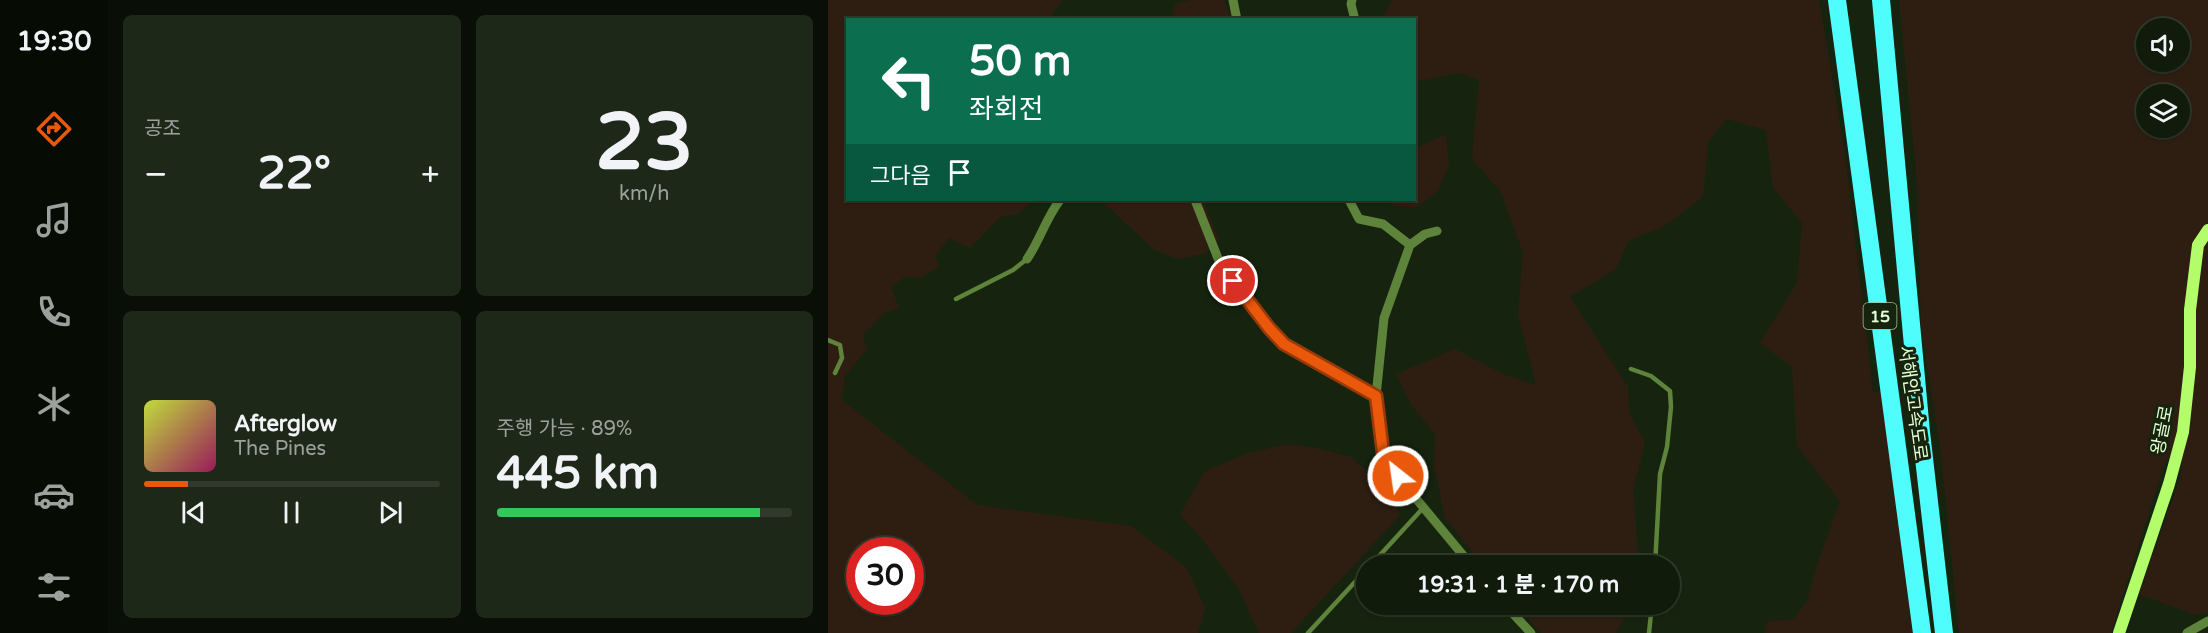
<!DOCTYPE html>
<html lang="ko">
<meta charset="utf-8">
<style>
body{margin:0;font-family:"Varela Round","Noto Sans KR",sans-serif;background:#1e2819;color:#f1f3f6;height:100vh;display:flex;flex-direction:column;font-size:22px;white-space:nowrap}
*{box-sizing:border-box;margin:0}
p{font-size:20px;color:#9ca19d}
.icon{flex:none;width:33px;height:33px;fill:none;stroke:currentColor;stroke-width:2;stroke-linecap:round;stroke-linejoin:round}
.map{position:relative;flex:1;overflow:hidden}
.side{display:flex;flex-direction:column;gap:15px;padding:15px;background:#090f06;width:720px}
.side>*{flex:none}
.guide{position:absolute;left:18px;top:18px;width:570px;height:183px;border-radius:0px;box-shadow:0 2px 4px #0004,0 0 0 2px #30392c;background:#0b6e4f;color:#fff;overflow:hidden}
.fabs{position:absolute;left:1308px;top:18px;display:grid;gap:12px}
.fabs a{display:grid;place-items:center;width:54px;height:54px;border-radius:50%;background:#101b0b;box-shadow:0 2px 4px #0004,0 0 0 2px #30392c;font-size:30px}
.speed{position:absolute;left:18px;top:537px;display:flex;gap:12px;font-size:30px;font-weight:700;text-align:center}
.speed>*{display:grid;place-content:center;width:78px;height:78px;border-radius:50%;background:#101b0b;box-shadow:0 2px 4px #0004,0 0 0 2px #30392c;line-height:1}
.speed .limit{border:9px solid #d22;background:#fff;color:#111}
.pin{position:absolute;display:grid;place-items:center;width:51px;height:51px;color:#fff;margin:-26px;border:3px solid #fff;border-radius:50%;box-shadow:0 2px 6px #0007}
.me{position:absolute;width:66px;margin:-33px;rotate:330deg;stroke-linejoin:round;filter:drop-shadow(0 0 4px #0008)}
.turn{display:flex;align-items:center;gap:21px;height:126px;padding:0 24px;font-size:27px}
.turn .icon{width:78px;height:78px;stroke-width:2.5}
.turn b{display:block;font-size:42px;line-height:51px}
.then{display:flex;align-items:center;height:57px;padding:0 24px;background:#0003;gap:12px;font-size:22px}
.big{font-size:45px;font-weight:800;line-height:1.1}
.side .widget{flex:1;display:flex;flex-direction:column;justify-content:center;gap:9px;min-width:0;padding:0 21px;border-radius:9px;background:#1e2819}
.side .dial{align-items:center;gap:0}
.dial b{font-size:78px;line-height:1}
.song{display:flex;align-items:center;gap:18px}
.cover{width:72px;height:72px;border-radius:9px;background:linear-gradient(135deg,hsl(70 70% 55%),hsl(330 70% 35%))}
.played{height:6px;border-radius:3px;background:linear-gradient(90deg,#ea580c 15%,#30392c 15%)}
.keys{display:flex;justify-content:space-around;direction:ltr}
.heat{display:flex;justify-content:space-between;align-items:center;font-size:33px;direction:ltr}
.charge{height:9px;border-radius:4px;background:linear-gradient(90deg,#34c759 89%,#30392c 0)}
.side .tiles{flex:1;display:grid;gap:15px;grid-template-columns:repeat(2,1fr)}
.trip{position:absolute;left:528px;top:555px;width:324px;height:60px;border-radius:30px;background:#101b0b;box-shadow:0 2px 4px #0004,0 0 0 2px #30392c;font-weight:800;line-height:60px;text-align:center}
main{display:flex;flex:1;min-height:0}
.tab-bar{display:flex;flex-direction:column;width:108px;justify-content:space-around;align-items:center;background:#060b04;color:#9ca19d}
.tab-bar .icon{width:42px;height:42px}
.tab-bar .active{color:#ea580c}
.tab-bar b{font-size:27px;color:#f1f3f6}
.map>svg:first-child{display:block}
</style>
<main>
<nav class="tab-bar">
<b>19:30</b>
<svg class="icon active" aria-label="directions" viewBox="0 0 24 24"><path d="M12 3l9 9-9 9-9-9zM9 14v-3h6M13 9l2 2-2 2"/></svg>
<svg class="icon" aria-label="music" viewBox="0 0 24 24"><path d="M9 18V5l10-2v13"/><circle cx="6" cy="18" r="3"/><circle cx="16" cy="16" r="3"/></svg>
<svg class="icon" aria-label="phone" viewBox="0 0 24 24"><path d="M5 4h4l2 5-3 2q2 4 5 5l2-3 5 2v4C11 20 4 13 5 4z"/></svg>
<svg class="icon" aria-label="climate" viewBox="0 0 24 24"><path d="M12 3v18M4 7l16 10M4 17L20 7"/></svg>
<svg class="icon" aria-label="car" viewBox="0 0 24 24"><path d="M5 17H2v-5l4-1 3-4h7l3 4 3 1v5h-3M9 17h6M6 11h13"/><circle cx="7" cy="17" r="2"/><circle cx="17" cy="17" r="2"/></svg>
<svg class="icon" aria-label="filters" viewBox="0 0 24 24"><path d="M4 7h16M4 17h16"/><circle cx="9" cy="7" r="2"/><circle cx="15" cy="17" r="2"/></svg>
</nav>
<section class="side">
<div class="tiles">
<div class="widget"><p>공조</p>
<div class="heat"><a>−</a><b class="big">22°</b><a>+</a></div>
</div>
<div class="widget dial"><b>23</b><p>km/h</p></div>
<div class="widget">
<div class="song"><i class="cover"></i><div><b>Afterglow</b><p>The Pines</p></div></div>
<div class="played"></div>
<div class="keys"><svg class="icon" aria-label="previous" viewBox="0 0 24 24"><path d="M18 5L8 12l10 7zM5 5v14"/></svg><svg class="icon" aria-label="pause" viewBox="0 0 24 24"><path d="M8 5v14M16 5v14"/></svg><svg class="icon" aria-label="next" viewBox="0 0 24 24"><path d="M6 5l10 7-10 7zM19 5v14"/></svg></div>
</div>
<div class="widget"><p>주행 가능 · 89%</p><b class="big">445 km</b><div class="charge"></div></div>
</div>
</section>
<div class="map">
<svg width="1380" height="633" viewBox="0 0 1380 633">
<rect width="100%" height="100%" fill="#16240f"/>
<path fill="#2e1e12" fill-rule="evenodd" d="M0 0H235L224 14 227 19 20 20V200H205L190 214 172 217 142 248 121 238 107 256 111 266 93 278 77 277 63 287 71 308 56 313 35 335 39 349 17 376 14 400 149 505 303 526 359 568 377 608 370 633H0ZM32 550H82V602H32Z
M362 0H396L403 19H344L347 4Z
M564 0H991L1017 154 1045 392 1059 391 1089 633H937L939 621 965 620 979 601 989 565 1012 501 969 446 964 367 932 343 969 283 974 223 945 188 938 130 898 119 880 143 875 197 834 228 801 240 788 269 742 297 800 387 801 412 817 443 805 490 811 565H655L617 518 606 466 607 434 583 405 568 374 627 349 675 374 708 385 690 315 695 253 673 192 644 159 651 80 631 73 593 81 587 78 586 20H553Z
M1071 0H1380V612L1367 615 1311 594 1353 476 1355 442 1337 462 1283 633H1131L1113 454 1093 325 1089 180ZM1318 28H1352V62H1318ZM1318 94H1352V128H1318Z
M618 134 621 166 609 192 589 207 564 206 559 200H586L587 146 591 147Z
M273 200H375L391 240 377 253 350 259 325 249Z
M458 444 488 448 523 457 562 491 572 515 463 633H431L411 590 369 532 352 515 376 472 417 454Z
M687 605H807L803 607 788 633H713Z"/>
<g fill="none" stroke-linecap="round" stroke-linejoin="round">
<path stroke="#5e833a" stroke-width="4.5" d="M128 299 185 270 199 259
M0 340 12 345 14 358 7 373
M803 369 823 376 842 391 843 407 839 447 832 474 827 566
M542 566 596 507
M480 633 538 570
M821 633 824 604"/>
<path stroke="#5e833a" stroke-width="9" d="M405 0 409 20
M524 0 523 4 527 20
M367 200 393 266 441 328 456 344 548 396
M521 200 531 219 555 224 582 245 556 318 548 396 556 460 644 566
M582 245 597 234 609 231
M199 259C212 240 218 218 232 200
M676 604 703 633
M1359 633 1380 621"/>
<path stroke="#b4fd6a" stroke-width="12" d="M1291 633 1341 484 1355 432 1362 367V310L1370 245 1380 230"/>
<path stroke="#4ffdfc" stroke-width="18" d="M1009 0 1094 633
M1053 0 1093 432 1116 633"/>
</g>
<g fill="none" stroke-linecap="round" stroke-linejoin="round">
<defs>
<path id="route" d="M405 281 441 328 456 344 548 396 556 460 570 476"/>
</defs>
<use href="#route" stroke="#983908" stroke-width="15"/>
<use href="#route" stroke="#ea580c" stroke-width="10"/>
</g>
<g text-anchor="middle" stroke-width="6" stroke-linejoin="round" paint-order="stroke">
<rect fill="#16240f" stroke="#a7bd98" stroke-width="1.5" x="1035.5" y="303" width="33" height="26" rx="4.5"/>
<g font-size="16" font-weight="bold" fill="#e5ffd2">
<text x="1052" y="322">15</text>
</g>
<g font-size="18" fill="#e5ffd2" stroke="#16240f">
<text transform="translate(1085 403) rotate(82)" y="6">서해안고속도로</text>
<text transform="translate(1334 430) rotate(-79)" y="6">왕골로</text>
</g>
</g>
</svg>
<div class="fabs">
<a><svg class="icon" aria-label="sound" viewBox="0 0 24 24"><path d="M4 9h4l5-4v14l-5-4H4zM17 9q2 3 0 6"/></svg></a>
<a><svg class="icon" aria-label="layers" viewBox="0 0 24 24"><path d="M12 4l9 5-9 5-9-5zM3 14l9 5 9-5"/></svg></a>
</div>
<div class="speed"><div class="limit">30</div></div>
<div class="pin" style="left:405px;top:281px;background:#d93025"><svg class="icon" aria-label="arrive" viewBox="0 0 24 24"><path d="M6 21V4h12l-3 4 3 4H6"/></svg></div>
<svg class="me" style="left:570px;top:476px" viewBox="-20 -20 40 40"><circle r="17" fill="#ea580c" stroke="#fff" stroke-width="3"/><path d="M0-11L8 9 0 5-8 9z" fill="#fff"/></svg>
<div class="trip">19:31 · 1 분 · 170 m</div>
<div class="guide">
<div class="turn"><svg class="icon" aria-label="left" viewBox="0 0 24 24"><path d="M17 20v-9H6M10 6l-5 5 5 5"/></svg><div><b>50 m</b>좌회전</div></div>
<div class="then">그다음<svg class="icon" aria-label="arrive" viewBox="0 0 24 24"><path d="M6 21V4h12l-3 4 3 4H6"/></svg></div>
</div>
</div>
</main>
